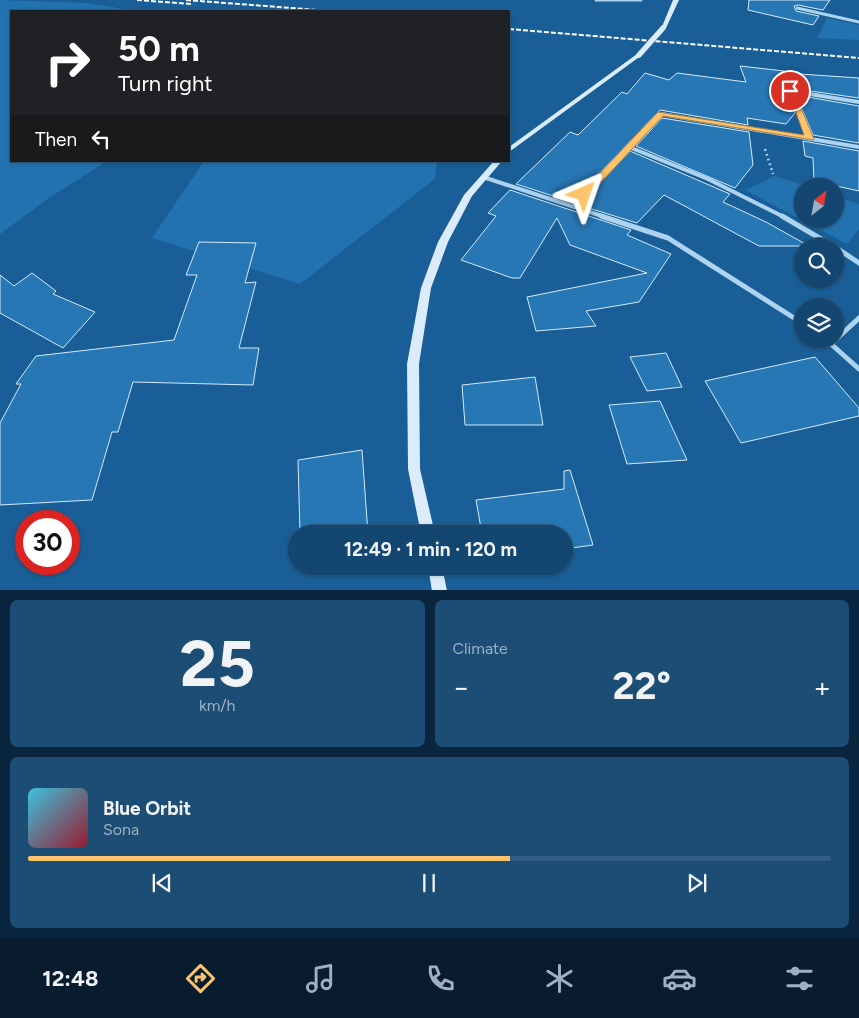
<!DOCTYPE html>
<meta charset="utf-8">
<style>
body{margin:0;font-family:Figtree,sans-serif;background:#1c4d75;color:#f1f3f6;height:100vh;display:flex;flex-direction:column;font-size:19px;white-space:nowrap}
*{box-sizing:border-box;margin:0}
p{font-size:16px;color:#9db1c3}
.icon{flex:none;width:28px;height:28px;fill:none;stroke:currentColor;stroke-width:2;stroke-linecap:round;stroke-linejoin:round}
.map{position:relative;height:590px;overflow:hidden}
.drawer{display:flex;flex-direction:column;gap:10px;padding:10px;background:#0a263e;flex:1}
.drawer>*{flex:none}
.guide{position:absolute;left:10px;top:10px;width:500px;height:152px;border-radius:0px;box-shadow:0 1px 4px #0004,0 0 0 1px #325e83;background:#202124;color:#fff;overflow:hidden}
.needle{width:32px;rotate:31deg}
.buttons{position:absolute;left:794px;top:178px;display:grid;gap:10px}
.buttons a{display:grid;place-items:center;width:50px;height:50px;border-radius:50%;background:#134670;box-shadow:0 1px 4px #0004,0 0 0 1px #325e83;font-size:25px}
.speed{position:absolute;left:15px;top:510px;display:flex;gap:10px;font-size:25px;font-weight:700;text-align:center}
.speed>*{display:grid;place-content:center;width:65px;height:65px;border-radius:50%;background:#134670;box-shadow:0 1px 4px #0004,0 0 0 1px #325e83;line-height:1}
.speed .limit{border:8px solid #d22;background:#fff;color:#111}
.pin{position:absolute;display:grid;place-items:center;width:42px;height:42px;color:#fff;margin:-21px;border:2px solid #fff;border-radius:50%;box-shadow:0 1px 5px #0007}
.me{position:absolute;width:55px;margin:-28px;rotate:43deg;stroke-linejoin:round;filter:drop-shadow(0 0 4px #0008)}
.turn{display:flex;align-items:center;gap:18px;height:105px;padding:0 25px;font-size:22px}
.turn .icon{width:65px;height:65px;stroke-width:2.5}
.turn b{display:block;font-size:35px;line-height:42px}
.then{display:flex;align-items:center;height:48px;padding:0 25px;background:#0003;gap:10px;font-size:19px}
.big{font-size:38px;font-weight:700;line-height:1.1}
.drawer .card{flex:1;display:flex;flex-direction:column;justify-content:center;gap:8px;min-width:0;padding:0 18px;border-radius:8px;background:#1c4d75}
.drawer .dial{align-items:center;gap:0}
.dial b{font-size:65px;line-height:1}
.song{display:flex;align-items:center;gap:15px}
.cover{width:60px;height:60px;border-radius:8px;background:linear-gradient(135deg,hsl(190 70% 55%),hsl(350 70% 35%))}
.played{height:5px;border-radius:2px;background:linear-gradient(90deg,#ffc36b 60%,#325e83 60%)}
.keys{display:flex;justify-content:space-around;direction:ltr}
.heat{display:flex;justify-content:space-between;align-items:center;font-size:28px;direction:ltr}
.drawer .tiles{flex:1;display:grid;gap:10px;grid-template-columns:1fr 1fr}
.card:last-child{grid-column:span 2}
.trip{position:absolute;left:288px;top:525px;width:285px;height:50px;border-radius:25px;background:#134670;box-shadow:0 1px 4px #0004,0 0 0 1px #325e83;font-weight:700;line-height:50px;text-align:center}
.tab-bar{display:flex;height:80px;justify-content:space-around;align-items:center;background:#081c2d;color:#9db1c3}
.tab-bar .icon{width:35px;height:35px}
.tab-bar .current{color:#ffc36b}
.tab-bar b{font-size:22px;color:#f1f3f6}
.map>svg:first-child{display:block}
</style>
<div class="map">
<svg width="859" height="591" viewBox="0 0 859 591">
<rect width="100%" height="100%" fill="#195e96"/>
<path fill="#2272b0" d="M0 0 87 3 137 11H11V161H107L49 198 0 234Z
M827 18 859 25V40L817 38Z
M204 161H437L435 179 300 284 152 238Z
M775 176 806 186H802V219H835V196L859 204V229L847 244 745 190Z"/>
<path fill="#2877b5" stroke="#d3eafb" d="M749 0H830L823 10 798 5 794 6 796 11 819 16 813 25 748 10Z
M740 66 784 71 785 73 859 78V98L789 88 787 92 795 113 786 124 747 118 748 125 660 110 572 202 516 184 570 132 578 135 622 92 627 94 645 73 669 80 677 73 746 82Z
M796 95 859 106V143L813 135Z
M662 118 749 132 753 165 735 188 636 146Z
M803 141 859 151V191L814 181 813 158 805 156Z
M630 151 730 194 723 202 766 222 809 246H759L664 195 637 223 579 205Z
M510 190 631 230 627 235 671 254 639 302 586 311 596 326 536 331 527 297 647 273 570 245 557 218 520 278H512L461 260 496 216 488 213Z
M199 242 256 243 245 283 256 282 239 348H259L253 385 133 382 118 432H112L92 500 0 505V423L21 384H16L36 356 174 340 197 275H186Z
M32 273 56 291 53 294 95 312 63 348 0 313V275L14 286Z
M666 353 682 387 647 391 630 357Z
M815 357 859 408V416L741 443 705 381Z
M535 377 543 425H465L462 385Z
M660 401 687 460 627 464 609 405Z
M362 450 368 534H300L298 460Z
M570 470 593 545 564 549V534H482L476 500 564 489V471Z"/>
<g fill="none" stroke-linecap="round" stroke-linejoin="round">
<path stroke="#acd3f0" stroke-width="2.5" stroke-dasharray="2 3" stroke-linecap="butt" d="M765 149 773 174"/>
<path stroke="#acd3f0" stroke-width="3" d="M596 0H641
M797 8 859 22
M791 94 790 91 811 94"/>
<path stroke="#acd3f0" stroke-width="4" d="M791 93 810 139
M803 93 859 102
M629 147 661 114 859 147
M483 177 605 217
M573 206 629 147 708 179 784 217"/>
<path stroke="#acd3f0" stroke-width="5" d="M601 216 668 238 802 323
M782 216 833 246
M835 247 859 263
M825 339 831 344 859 318
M831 344 859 369"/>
<path fill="#daecfb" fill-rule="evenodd" d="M673 0H679L666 28 661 29Z
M637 54 642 55 509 152V147Z
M494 161H502L472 196 448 242 431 288 419 364 420 469 435 534H421L408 469 407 364 421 288 438 242 464 195Z
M428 566H442L447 591H432Z"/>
<path stroke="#fff" stroke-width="2" stroke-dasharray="5 2" stroke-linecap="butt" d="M137 0 192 4
M186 0 331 11
M509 29 859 58"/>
<path stroke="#daecfb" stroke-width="5.5" d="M639 55 663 28"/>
</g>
<path fill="#ffc36b" stroke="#a67f46" d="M788 90 794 91 814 139 813 140 663 116 588 196 580 194 658 112 804 135Z"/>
</svg>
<div class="buttons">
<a><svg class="needle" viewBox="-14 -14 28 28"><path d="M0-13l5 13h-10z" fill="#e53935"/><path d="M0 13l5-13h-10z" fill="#9db1c3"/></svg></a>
<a><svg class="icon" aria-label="search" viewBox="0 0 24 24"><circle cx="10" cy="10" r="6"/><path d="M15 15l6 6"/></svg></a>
<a><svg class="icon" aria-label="layers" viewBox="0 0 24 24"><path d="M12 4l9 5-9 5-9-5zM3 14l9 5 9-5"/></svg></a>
</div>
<div class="speed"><div class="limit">30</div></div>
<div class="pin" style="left:790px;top:91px;background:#d93025"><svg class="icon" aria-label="arrive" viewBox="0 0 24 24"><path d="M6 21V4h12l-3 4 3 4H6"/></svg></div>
<svg class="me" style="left:584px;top:194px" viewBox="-20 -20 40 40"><path d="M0-17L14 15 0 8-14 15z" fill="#ffc36b" stroke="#fff" stroke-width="4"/></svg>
<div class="trip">12:49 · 1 min · 120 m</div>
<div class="guide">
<div class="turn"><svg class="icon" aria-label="right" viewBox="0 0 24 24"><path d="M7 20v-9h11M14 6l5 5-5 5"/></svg><div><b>50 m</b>Turn right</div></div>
<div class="then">Then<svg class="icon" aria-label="left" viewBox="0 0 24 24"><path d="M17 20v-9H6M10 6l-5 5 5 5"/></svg></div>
</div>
</div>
<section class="drawer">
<div class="tiles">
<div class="card dial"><b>25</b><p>km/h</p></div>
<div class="card"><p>Climate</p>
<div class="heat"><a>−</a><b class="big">22°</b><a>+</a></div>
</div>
<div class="card">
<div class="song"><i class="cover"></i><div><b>Blue Orbit</b><p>Sona</p></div></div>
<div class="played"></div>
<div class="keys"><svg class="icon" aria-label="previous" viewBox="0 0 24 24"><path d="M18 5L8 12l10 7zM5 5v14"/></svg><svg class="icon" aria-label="pause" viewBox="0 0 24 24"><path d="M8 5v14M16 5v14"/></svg><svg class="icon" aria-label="next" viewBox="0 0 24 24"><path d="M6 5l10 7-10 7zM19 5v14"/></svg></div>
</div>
</div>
</section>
<nav class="tab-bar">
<b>12:48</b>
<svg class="icon current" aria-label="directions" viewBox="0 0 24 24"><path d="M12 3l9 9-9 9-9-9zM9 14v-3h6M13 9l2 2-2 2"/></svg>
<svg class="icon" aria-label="music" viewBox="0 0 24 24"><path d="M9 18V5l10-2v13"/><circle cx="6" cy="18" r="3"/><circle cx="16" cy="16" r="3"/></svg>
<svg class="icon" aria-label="phone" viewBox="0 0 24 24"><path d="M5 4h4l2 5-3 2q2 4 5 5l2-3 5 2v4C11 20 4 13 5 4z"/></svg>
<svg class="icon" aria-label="climate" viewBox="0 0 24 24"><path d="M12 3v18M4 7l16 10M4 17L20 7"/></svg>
<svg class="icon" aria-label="car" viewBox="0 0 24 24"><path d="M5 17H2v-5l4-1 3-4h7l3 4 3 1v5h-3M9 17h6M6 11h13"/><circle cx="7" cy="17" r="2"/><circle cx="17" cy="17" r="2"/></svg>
<svg class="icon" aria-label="filters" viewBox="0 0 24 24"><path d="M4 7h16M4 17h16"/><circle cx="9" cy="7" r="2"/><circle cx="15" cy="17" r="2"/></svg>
</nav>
